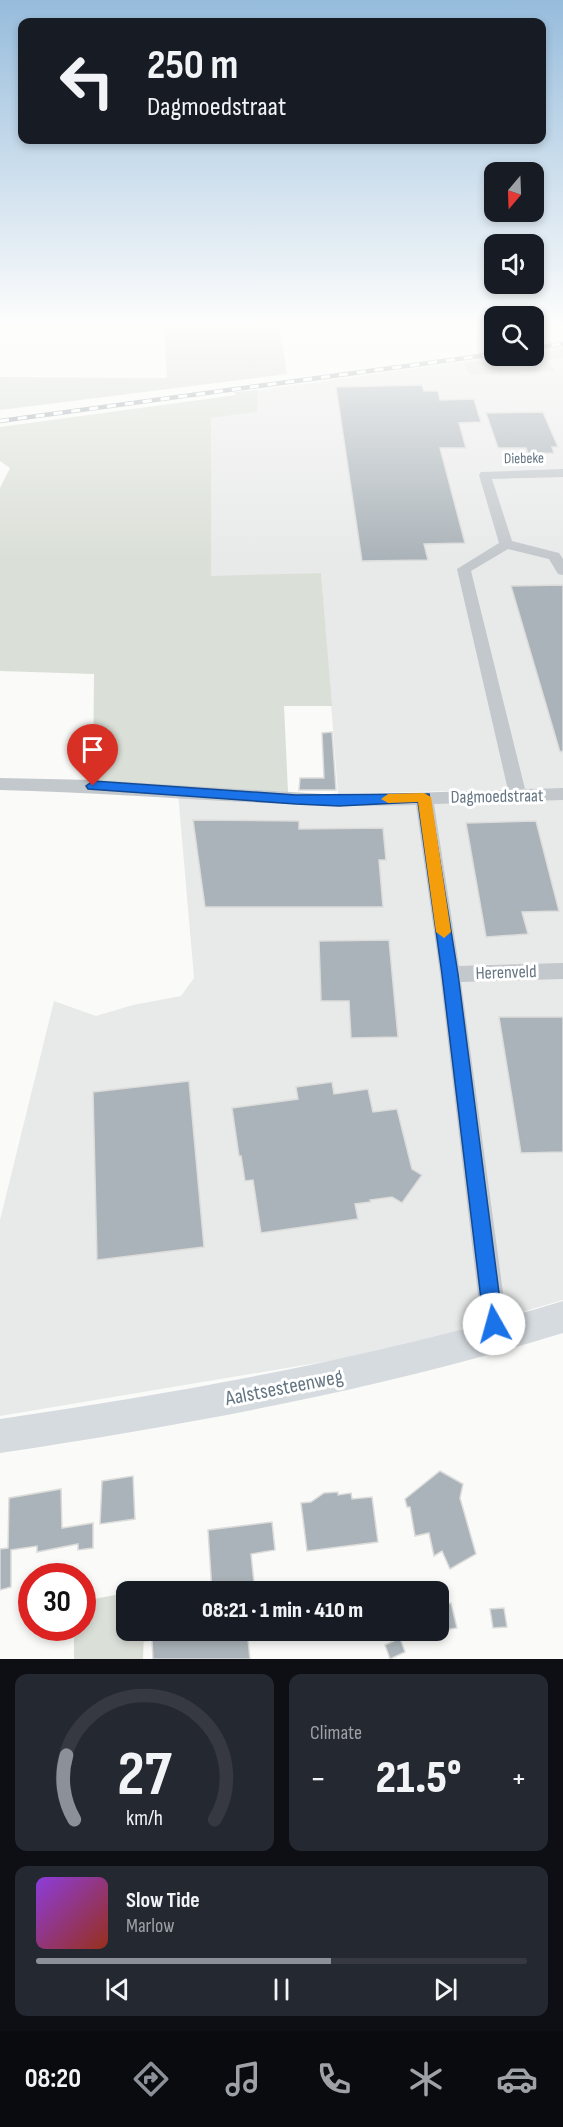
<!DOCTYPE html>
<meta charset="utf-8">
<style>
body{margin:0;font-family:"Sofia Sans Condensed",sans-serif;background:#242831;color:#f1f3f6;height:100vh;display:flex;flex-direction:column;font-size:22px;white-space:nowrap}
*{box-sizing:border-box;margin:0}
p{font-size:20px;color:#9ea1a6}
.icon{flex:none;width:33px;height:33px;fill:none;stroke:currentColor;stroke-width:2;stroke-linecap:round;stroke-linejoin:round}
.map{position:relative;height:1659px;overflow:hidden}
.panel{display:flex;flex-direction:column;gap:15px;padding:15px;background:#0d0f14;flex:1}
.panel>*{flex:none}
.guide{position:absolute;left:18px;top:18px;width:528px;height:126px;border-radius:12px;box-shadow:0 3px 9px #0003;background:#171b24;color:#f1f3f6;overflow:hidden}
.needle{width:39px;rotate:199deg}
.buttons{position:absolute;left:484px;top:162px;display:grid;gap:12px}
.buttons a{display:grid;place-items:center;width:60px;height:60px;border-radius:12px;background:#171b24;box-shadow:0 3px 9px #0003;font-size:30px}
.speed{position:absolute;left:18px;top:1563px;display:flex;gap:12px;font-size:30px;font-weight:700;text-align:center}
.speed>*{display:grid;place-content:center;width:78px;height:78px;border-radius:50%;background:#171b24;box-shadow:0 3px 9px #0003;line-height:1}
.speed .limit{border:9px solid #d22;background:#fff;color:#111}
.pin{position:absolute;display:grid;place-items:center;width:51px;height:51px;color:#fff;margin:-62px -26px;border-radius:50% 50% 50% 0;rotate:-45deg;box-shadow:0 0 6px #0007}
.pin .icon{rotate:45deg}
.me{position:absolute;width:66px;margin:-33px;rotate:353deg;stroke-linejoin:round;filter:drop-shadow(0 0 4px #0008)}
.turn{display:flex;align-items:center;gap:21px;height:126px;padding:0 30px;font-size:27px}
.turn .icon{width:78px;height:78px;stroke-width:2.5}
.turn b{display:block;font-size:42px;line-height:51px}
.big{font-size:45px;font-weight:800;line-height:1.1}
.panel .card{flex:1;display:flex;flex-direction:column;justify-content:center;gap:9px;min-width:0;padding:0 21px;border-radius:12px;background:#242831}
.panel .dial{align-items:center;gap:0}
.dial svg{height:156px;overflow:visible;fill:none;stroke:#363941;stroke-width:7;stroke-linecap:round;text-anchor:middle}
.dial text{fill:#f1f3f6;stroke:none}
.song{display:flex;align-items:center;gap:18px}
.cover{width:72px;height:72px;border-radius:9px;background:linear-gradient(135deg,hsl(270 70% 55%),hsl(10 70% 35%))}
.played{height:6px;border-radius:3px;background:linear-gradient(90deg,#8c9099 60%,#363941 60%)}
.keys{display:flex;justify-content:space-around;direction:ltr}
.heat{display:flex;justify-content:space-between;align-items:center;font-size:33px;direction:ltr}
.panel .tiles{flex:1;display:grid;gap:15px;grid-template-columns:1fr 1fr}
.card:last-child{grid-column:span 2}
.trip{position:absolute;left:116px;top:1581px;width:333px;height:60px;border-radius:12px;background:#171b24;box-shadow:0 3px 9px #0003;font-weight:800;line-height:60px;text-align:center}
.menu{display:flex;height:96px;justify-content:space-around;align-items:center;background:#090b0e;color:#9ea1a6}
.menu .icon{width:42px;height:42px}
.menu .active{color:#8c9099}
.menu b{font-size:27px;color:#f1f3f6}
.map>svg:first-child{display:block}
</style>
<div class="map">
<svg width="563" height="1659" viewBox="0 0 563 1659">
<rect width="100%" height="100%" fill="#fafaf8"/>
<path fill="#e8e9e9" d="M563 347V788L338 794 321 573 211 577V418L257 412 258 390 504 356H534V351Z
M178 793 563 798V1300L388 1351 0 1416V1220L54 1001 96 1016 133 1005 181 996 194 978Z"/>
<path fill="#dadfd7" d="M164 327H280L287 374 0 410V377L167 378Z
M563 349V357L548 360 555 371 470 375 464 363 534 356V353Z
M258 390 257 412 211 418V576L321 573 332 706H284L288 792 93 782 94 674 0 671V488L10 468 0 461V427L236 395 234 392Z
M126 1593V1630L144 1631 143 1659H74V1628H82L83 1601Z"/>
<path fill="#aab3b9" stroke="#dcdcda" stroke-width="1.5" d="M422 385 424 391H438L440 400 474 399 481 422 459 423 466 448H440L465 543 424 544 428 560 362 561 336 387Z
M543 412 558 447H552L554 453 528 454 526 448H498L486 413Z
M563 585V751L560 752 511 586Z
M332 732 336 790H299L300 778H324L322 733Z
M193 820 299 821V829L383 828 386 860H379L383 907H205Z
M536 821 559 911 522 912 528 934 486 937 466 823Z
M389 940 398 1037 351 1038 349 1001H321L319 941Z
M499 1017H563V1152L521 1153Z
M189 1081 204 1247 97 1260 93 1092Z
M332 1082 334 1094 368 1089 373 1112 397 1109 412 1169 422 1175 402 1203 392 1197 370 1200 371 1202 355 1204 358 1219 261 1233 253 1180 245 1181 241 1156H239L232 1108 298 1099 296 1087Z
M440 1471 463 1484 460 1498 476 1554 450 1569 442 1551 434 1556 429 1533 415 1536 410 1507H407L405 1499Z
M133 1476 135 1519 100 1524 102 1481Z
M61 1489 62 1528 93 1523V1548L78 1550V1544L37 1552V1546L11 1550V1587L0 1590V1549L8 1548 9 1498Z
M338 1492V1495L351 1493 352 1499 372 1497 378 1542 307 1551 301 1503 311 1502 324 1493Z
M272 1522 275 1550 251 1554 255 1592H212L208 1530Z
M451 1603 457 1628 438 1631 439 1606Z
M504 1608 507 1627 493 1628 490 1609Z
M136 1630H247L250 1659H153L152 1640 137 1642Z
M400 1638 405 1652 390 1659 385 1645Z"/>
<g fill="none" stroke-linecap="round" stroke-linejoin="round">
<path fill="#c3c8cc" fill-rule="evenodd" d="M563 469V477L492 479 512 541 559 553 563 559V575L558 574 549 559 508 549 471 571 525 789 563 788V800L434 804 459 966 563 963V979L461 982 509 1337 505 1346 496 1350 487 1346 483 1337 440 974 416 805C278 809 139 793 0 790V778L93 780 339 795 508 790 457 569 499 543 479 475 481 472Z"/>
<path fill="#d6dbdf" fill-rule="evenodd" d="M563 1301V1333C379 1390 191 1424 0 1453V1419C190 1391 378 1357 563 1301Z"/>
<defs>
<path id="rail" d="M534 348 563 344
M0 421 495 354"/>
</defs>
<use href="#rail" stroke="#a2aab0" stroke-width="4.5"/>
<use href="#rail" stroke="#fff" stroke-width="3" stroke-dasharray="9" stroke-linecap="butt"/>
</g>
<linearGradient id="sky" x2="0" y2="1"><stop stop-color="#96bcdc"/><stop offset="0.58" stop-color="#fdfdfc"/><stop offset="1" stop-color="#fdfdfc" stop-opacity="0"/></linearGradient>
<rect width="563" height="559" fill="url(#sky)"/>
<path fill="#1a73e8" stroke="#114b97" stroke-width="1.5" d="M93 781 296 795 429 794 458 974 503 1324 501 1331 494 1334 487 1331 484 1324 442 974 418 802 339 806 296 804 88 789 86 786Z"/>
<path fill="#f59e0b" d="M424 793 431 797 451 932 444 938 436 932 418 802 388 803 381 799 388 794Z"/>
<g text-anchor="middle" stroke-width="6" stroke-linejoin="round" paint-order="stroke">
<g font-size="15" fill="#657683" stroke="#fff">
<text transform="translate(524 458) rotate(-1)" y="5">Diebeke</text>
</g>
<g font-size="18" fill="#657683" stroke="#fff">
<text transform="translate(497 796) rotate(-1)" y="6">Dagmoedstraat</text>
<text transform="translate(506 972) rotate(-2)" y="6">Herenveld</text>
</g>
<g font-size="21" fill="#657683" stroke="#fff">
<text transform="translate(284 1387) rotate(-11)" y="7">Aalstsesteenweg</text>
</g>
</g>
</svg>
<div class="buttons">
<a><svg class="needle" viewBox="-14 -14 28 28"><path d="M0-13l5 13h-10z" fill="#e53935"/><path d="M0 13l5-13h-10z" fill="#9ea1a6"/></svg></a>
<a><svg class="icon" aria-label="sound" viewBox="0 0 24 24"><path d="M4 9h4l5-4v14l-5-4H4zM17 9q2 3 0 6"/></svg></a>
<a><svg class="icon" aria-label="search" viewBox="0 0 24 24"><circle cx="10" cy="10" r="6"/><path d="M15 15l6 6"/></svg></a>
</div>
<div class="speed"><div class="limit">30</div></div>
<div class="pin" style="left:93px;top:786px;background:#d93025"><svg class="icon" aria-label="arrive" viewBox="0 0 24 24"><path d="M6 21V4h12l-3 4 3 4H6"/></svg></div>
<svg class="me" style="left:494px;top:1324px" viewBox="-20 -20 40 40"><circle r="19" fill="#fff"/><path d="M0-13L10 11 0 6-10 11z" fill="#1a73e8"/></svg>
<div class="trip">08:21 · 1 min · 410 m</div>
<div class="guide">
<div class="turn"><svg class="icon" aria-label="left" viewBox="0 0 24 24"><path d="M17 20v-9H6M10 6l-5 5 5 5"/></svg><div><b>250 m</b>Dagmoedstraat</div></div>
</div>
</div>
<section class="panel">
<div class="tiles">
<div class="card dial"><svg viewBox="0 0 100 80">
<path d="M14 69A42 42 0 1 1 86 69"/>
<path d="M14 69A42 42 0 0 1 10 36" stroke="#8c9099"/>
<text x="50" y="56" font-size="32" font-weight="700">27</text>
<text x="50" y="72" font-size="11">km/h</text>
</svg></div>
<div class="card"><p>Climate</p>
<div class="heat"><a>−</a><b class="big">21.5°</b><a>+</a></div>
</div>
<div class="card">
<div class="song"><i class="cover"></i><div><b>Slow Tide</b><p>Marlow</p></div></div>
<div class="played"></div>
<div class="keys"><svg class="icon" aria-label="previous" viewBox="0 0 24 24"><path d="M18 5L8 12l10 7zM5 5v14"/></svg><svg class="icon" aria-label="pause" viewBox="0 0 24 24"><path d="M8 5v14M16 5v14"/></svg><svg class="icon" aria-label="next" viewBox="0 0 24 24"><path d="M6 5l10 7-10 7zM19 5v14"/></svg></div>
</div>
</div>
</section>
<nav class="menu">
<b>08:20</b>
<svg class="icon active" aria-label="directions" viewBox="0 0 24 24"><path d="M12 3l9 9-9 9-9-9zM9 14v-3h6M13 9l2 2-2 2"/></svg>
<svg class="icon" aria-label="music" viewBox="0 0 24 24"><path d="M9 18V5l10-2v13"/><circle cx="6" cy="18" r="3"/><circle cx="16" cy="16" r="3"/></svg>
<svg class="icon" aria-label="phone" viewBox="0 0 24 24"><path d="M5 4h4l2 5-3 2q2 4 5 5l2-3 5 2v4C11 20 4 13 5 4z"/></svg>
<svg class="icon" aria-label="climate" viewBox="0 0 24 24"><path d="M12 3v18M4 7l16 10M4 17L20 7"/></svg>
<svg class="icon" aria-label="car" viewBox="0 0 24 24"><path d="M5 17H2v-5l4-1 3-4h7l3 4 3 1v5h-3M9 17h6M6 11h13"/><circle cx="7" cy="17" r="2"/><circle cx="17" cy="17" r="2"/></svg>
</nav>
